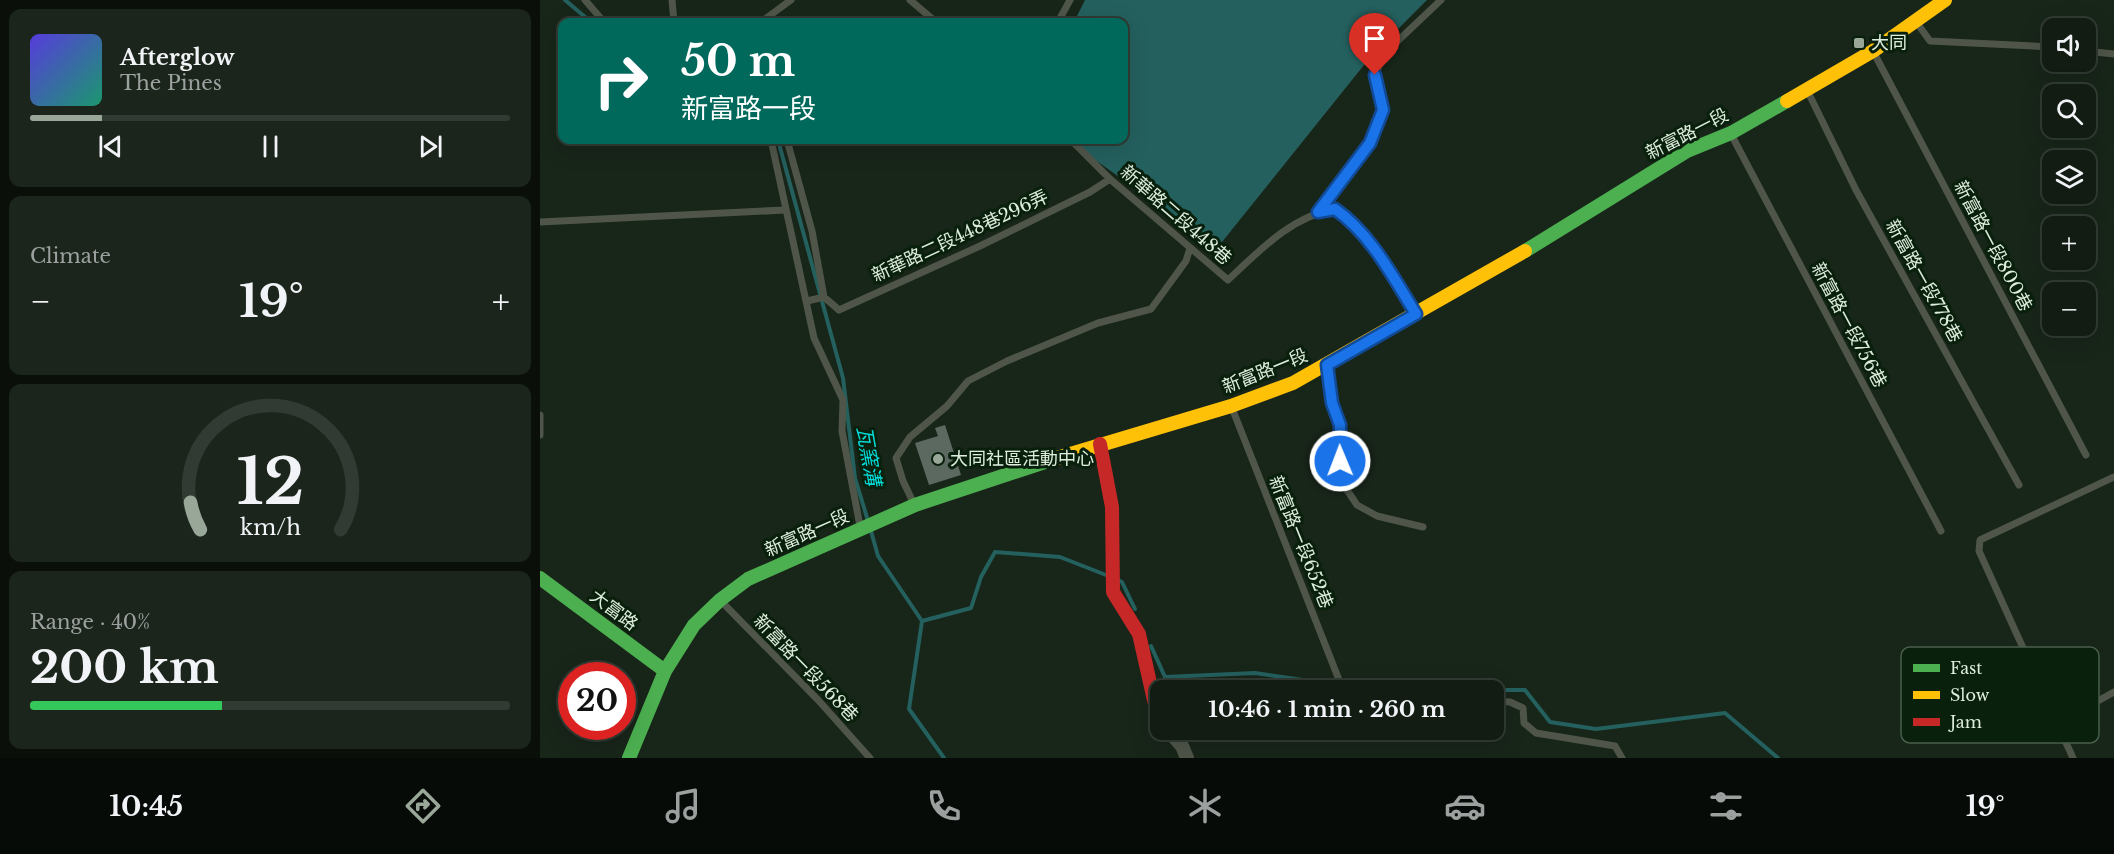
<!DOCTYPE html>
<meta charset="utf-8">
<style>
body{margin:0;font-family:"Libre Baskerville","Noto Sans TC",serif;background:#1b251c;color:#f1f3f6;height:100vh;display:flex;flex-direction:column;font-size:22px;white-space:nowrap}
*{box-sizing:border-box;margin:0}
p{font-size:20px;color:#9ca1a0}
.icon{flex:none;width:33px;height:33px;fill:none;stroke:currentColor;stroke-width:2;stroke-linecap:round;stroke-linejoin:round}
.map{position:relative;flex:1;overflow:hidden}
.details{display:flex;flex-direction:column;gap:9px;padding:9px;background:#0a0f0a;width:540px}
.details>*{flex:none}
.guide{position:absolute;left:18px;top:18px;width:570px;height:126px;border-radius:12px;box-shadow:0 6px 24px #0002,0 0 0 2px #313a33;background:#00695c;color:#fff;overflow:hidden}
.controls{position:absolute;left:1502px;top:18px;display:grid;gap:12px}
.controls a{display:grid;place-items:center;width:54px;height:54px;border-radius:12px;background:#121c13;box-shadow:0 6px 24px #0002,0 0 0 2px #313a33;font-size:30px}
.speed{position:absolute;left:18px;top:662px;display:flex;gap:12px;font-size:30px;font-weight:700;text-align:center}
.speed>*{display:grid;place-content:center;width:78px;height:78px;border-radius:50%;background:#121c13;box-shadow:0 6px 24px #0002,0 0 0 2px #313a33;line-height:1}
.speed .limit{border:9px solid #d22;background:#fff;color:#111}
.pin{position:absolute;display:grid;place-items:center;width:51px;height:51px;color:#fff;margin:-62px -26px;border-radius:50% 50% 50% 0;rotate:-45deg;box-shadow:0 0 6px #0007}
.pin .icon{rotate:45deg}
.me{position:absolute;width:66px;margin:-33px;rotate:359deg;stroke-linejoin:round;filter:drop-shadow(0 0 4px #0008)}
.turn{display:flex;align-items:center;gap:21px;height:126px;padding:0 24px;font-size:27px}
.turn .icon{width:78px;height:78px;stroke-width:2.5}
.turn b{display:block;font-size:42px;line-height:51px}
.big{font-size:45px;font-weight:800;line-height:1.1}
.details .widget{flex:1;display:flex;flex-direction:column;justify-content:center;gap:9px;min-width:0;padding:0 21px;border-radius:12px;background:#1b251c}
.details .dial{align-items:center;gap:0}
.dial svg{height:156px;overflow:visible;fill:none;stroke:#313a33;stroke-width:7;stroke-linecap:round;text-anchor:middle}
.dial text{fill:#f1f3f6;stroke:none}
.song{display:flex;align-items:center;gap:18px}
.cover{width:72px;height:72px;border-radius:9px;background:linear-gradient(135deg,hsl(250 70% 55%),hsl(160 70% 35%))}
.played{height:6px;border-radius:3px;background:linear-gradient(90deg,#99a799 15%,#313a33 15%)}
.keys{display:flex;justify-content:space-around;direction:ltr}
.heat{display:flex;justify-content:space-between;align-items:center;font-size:33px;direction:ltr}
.charge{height:9px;border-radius:4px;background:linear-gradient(90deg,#34c759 40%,#313a33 0)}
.trip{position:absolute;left:610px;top:680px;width:354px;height:60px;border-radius:12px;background:#121c13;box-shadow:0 6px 24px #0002,0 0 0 2px #313a33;font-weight:800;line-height:60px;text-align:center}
.tabs{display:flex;height:96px;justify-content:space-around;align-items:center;background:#070b08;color:#9ca1a0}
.tabs .icon{width:42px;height:42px}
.tabs .current{color:#99a799}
.tabs b{font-size:27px;color:#f1f3f6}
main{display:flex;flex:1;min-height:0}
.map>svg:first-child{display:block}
</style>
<main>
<section class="details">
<div class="widget">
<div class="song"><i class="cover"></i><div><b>Afterglow</b><p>The Pines</p></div></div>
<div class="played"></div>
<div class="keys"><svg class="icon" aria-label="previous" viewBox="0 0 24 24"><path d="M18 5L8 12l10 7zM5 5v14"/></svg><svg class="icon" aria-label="pause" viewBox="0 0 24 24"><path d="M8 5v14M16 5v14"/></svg><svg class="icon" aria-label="next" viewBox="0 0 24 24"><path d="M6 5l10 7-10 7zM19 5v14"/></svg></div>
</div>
<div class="widget"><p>Climate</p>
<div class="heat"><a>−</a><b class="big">19°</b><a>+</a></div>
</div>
<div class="widget dial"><svg viewBox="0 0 100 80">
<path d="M14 69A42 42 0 1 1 86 69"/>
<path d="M14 69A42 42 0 0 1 9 55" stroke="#99a799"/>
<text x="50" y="56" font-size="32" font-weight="700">12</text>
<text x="50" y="72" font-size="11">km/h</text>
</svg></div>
<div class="widget"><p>Range · 40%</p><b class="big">200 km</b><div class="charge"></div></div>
</section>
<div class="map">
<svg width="1574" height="758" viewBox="0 0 1574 758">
<rect width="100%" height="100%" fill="#182519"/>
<path fill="#24605e" d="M545 0H887L832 55 678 247 527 140H584V22H534Z"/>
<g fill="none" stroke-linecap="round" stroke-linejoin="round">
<path stroke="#24605e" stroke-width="4" d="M25 0 51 22
M238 140 303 378 315 478 328 521
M331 531 338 556 382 621 369 709 404 758
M578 580 582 582 595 609
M382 621 431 608 441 577 455 552 520 557 566 575
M611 646 625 677 715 673 832 690
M954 690H985L1010 722 1056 729 1185 713 1238 758"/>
</g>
<path fill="#5b6960" d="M405 425 421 475 389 485 375 443 398 436 395 428Z"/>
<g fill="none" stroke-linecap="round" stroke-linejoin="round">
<path stroke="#4f5549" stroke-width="7" d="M45 0 64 22
M132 0 134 22
M370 0 396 22
M221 22 251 0
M518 22 530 0
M1377 23 1390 41 1512 47
M1545 51 1574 54
M1334 53 1546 455
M1268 92 1316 190 1479 485
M1192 136 1401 531
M231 140 274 338 303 400 302 431 320 526
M247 140 272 231 284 297
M531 140 570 179 688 280C719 251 752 216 795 209 830 233 852 276 874 311
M778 212C798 185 839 144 842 110 845 85 827 83 845 53L901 0
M0 222 245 210
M284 297 299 310 440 246 550 192 570 179
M267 301 284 297
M787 368 792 403 800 425V461L807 490 817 505 837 516 883 527
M692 408 803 690
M0 415V435
M374 504 363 481 356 458 370 437 407 406 428 381 467 361 558 323 611 309 646 261 650 248
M181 601 279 701 330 758
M954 701 970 702 983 708 984 723 996 733 1075 746 1082 758
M1518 723 1574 692
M1533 758 1439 551 1440 540 1574 477"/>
<path stroke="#4f5549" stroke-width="14" d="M627 729 642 746 647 758"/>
<path stroke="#4caf50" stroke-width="14" d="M985 251 1147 151 1191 133 1247 101
M0 578 125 671
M89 758 125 671 154 625 180 600 208 579 375 505 517 458"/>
<path stroke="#ffc107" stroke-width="14" d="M1247 101 1333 51 1405 0
M517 458 691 406 753 383 985 251"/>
<path stroke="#c62828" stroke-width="14" d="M560 444 572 507 573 592 599 634 616 709 621 718"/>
</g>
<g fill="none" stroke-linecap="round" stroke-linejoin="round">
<defs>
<path id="route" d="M800 461V425L792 403 787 365 876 314C853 277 831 234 795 209L778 212 830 143 843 110 835 75"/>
</defs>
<use href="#route" stroke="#114b97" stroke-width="15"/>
<use href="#route" stroke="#1a73e8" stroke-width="10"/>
</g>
<g fill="#99a799" stroke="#09200c" stroke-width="2">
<rect x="1313" y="37" width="12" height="12" rx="3"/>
<circle cx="398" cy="459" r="6"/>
</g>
<g text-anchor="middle" stroke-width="6" stroke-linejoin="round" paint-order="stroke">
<g font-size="18" fill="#deedde" stroke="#09200c" text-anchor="start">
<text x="1331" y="49">大同</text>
<text x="410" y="465">大同社區活動中心</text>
</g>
<g font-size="18" fill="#deedde" stroke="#09200c">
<text transform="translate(1147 134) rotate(-27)" y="6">新富路一段</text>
<text transform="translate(636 215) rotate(41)" y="6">新華路二段448巷</text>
<text transform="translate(420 236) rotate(-25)" y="6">新華路二段448巷296弄</text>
<text transform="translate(1453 246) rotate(62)" y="6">新富路一段800巷</text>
<text transform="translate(1384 281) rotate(61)" y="6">新富路一段778巷</text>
<text transform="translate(1309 325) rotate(62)" y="6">新富路一段756巷</text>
<text transform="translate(725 371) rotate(-22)" y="6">新富路一段</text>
<text transform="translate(267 533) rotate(-24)" y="6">新富路一段</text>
<text transform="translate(761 542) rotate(68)" y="6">新富路一段652巷</text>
<text transform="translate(74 610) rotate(37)" y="6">大富路</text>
<text transform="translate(266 668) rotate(46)" y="6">新富路一段568巷</text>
</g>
<g font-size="20" font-style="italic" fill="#03dddc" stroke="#09200c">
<text transform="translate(329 456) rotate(80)" y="7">瓦窯溝</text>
</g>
</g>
<rect x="1361" y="647" width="198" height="96" rx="9" fill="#09200c" stroke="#495e4b" stroke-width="1.5"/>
<rect x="1373" y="664" width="27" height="8" fill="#4caf50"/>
<rect x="1373" y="691" width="27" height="8" fill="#ffc107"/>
<rect x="1373" y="718" width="27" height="8" fill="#c62828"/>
<g font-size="16" fill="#deedde">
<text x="1410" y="674">Fast</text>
<text x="1410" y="701">Slow</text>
<text x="1410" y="728">Jam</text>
</g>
</svg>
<div class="controls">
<a><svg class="icon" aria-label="sound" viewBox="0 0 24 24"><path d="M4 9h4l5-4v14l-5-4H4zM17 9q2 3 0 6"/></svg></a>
<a><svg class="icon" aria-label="search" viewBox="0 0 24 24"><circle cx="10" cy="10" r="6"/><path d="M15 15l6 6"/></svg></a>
<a><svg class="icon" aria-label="layers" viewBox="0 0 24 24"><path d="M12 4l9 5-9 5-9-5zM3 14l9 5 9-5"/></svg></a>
<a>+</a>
<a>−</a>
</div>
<div class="speed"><div class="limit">20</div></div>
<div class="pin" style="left:835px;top:75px;background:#d93025"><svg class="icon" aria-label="arrive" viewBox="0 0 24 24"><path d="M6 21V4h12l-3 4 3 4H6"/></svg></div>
<svg class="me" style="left:800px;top:461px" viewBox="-20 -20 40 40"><circle r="17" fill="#1a73e8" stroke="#fff" stroke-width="3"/><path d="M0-11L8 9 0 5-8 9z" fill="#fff"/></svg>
<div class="trip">10:46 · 1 min · 260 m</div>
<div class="guide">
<div class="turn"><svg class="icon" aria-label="right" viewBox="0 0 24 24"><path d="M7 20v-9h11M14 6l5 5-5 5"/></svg><div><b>50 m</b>新富路一段</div></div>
</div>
</div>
</main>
<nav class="tabs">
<b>10:45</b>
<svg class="icon current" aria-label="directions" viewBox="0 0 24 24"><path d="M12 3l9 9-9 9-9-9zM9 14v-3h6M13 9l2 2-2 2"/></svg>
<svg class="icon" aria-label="music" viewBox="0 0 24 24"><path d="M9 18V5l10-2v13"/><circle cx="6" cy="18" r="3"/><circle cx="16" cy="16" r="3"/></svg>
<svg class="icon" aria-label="phone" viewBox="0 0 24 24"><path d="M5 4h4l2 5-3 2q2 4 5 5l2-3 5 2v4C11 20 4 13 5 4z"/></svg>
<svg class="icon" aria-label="climate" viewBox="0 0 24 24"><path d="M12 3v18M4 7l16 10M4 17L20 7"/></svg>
<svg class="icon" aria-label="car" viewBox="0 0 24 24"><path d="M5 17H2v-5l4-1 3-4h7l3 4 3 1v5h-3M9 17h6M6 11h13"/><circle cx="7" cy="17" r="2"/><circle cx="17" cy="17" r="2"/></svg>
<svg class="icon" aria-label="filters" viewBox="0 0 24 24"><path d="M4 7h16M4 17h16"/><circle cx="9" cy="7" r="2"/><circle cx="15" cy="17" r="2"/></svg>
<b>19°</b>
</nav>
